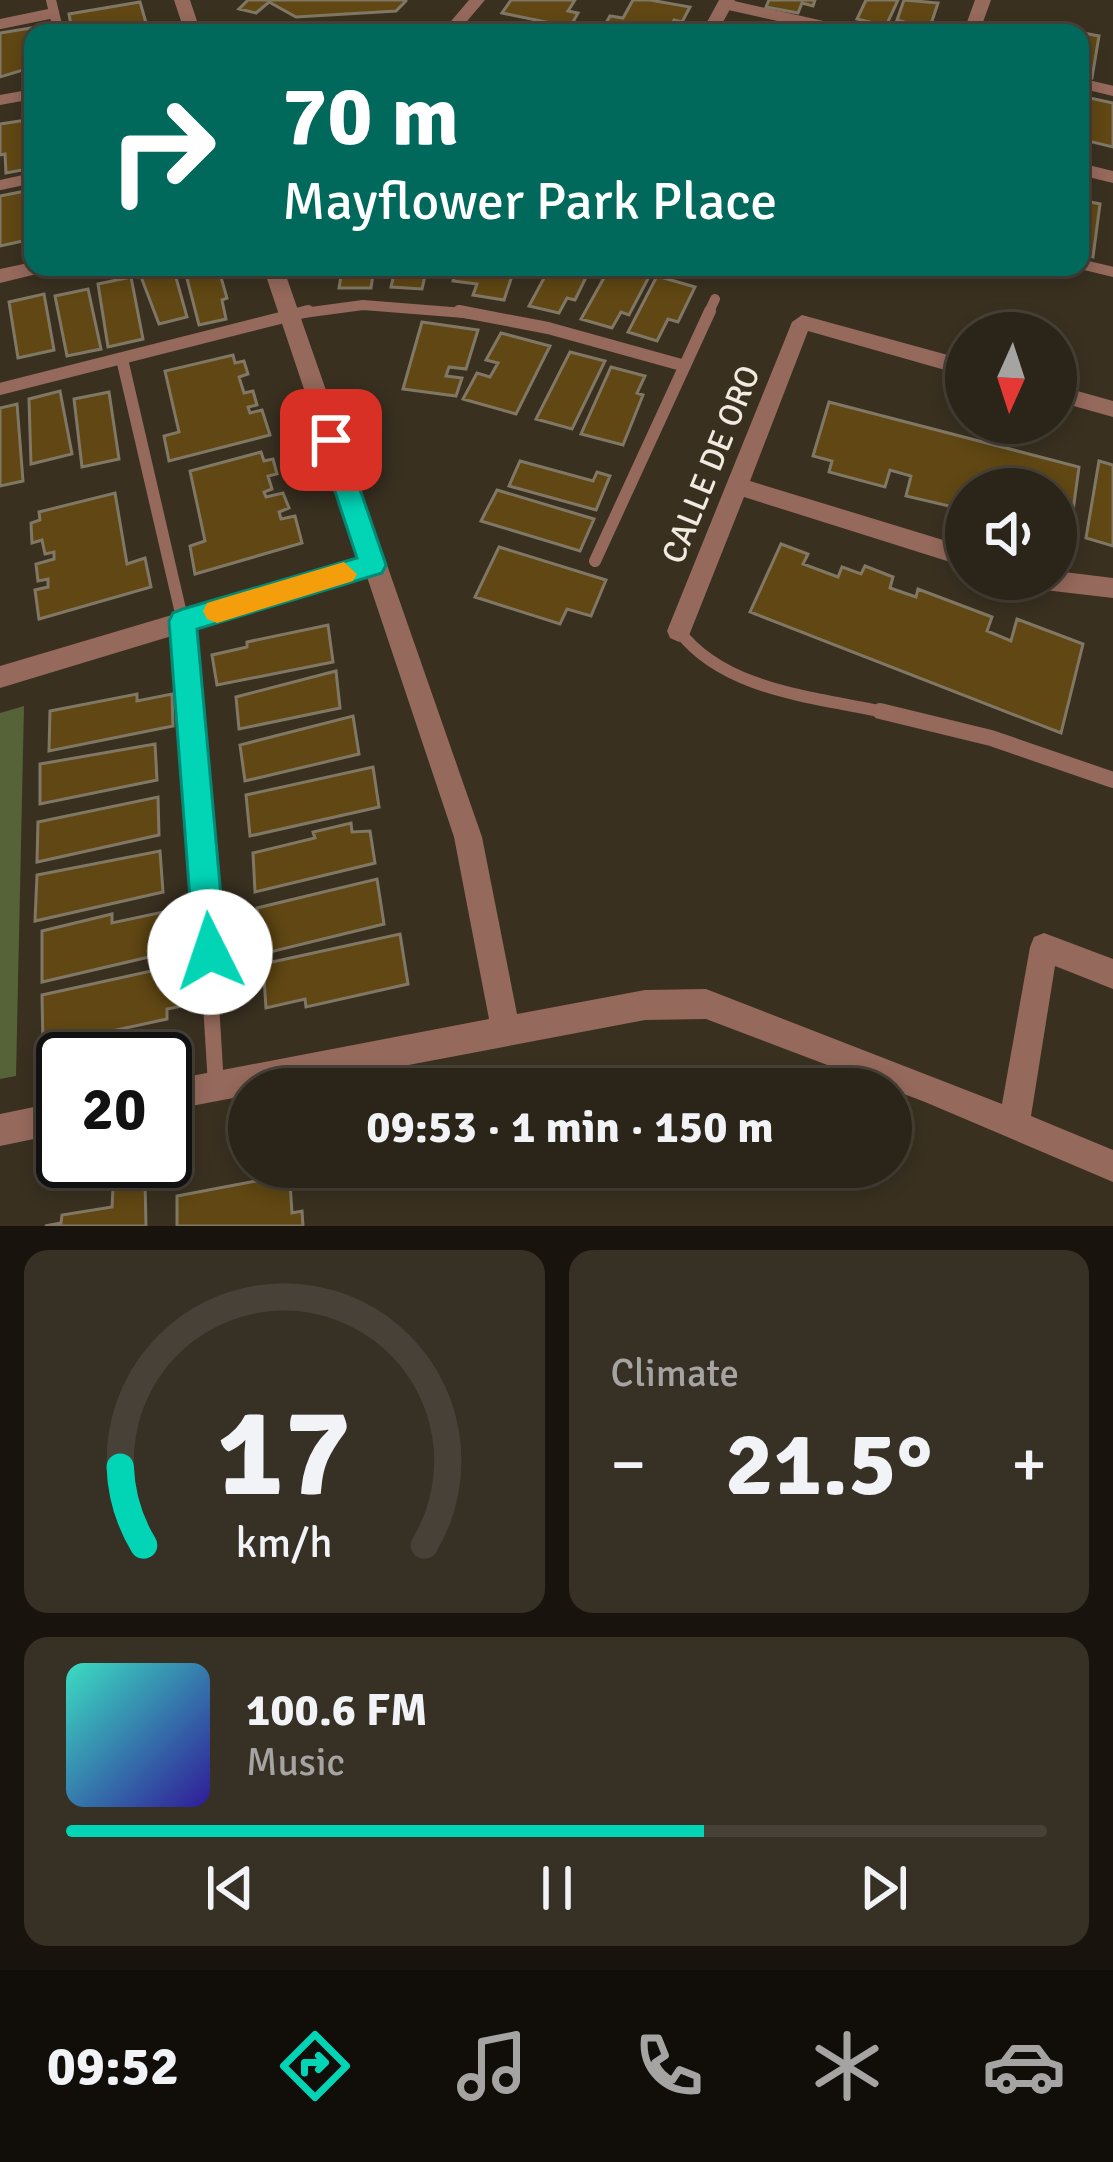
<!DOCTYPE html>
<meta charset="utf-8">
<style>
body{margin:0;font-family:Signika,sans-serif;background:#373025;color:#f1f3f6;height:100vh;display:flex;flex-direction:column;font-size:45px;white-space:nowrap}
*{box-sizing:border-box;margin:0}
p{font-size:39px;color:#a6a4a2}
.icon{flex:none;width:66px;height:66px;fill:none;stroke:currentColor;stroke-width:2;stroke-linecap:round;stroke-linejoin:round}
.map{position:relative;height:1226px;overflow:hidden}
.drawer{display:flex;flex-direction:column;gap:24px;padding:24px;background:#18140d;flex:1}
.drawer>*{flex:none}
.guide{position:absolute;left:24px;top:24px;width:1065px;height:252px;border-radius:24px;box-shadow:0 6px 18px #0003,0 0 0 3px #474137;background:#00695c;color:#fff;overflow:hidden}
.needle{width:78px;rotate:183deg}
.fabs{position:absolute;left:945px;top:312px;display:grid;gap:24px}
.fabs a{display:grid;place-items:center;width:132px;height:132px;border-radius:50%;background:#2b2418;box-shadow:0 6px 18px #0003,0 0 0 3px #474137;font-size:60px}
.speed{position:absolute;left:36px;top:1032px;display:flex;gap:24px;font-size:60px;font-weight:700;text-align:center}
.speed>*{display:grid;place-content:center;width:156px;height:156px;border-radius:50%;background:#2b2418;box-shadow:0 6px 18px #0003,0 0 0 3px #474137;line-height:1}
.speed .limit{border:6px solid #111;border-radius:18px;background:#fff;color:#111}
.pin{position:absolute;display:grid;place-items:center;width:102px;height:102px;color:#fff;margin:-51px;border-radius:24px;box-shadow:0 6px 18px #0006}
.me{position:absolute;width:132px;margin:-66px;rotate:356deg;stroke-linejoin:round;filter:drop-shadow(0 0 9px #0008)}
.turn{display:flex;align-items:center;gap:42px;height:252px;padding:0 60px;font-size:54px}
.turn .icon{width:156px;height:156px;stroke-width:2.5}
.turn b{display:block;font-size:84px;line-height:102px}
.big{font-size:90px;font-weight:800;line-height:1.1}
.drawer .card{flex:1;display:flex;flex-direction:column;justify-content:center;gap:18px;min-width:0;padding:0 42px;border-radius:24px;background:#373025}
.drawer .dial{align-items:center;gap:0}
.dial svg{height:312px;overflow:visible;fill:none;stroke:#474137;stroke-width:7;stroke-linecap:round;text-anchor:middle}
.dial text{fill:#f1f3f6;stroke:none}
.song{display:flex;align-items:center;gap:36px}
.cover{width:144px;height:144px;border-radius:18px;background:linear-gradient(135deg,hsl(170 70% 55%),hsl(250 70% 35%))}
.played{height:12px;border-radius:6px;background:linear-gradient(90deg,#01d5b6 65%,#474137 65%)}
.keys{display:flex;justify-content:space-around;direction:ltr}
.heat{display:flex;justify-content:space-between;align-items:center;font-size:66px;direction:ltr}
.drawer .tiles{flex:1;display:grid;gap:24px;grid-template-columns:1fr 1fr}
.card:last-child{grid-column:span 2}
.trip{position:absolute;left:228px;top:1068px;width:684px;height:120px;border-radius:60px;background:#2b2418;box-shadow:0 6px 18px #0003,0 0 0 3px #474137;font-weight:800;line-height:120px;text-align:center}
.tabs{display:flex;height:192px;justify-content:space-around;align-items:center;background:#110e0a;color:#a6a4a2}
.tabs .icon{width:84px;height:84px}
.tabs .current{color:#01d5b6}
.tabs b{font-size:54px;color:#f1f3f6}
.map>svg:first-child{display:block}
</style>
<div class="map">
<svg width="1113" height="1226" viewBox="0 0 1113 1226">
<rect width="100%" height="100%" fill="#393020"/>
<path fill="#566237" d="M24 706 16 1076 0 1079V713Z"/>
<path fill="#604713" stroke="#817765" stroke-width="3" d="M248 0H406V1L396 11 296 17 269 2 256 13 239 9Z
M511 0H575L568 11 578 13 570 27 502 13Z
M633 0H650L690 7 682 22 674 20 670 29 678 33 602 30 610 16 623 18Z
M769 0H815L813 6 802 3 798 13 766 7Z
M866 0H898L886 26 857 19Z
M904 0 938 3 928 33H900L904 22 897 20Z
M140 2 149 33 72 31 69 14Z
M31 28 33 67 0 77V33Z
M1063 29 1099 36 1092 78 1080 76V33H1063Z
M1090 98 1113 103V147L1080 139Z
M33 119V168L6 173 5 154 0 155V124Z
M25 191 32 239 0 246V196Z
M1080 195 1081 200 1100 204 1093 257 1080 254Z
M173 267 187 317 159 324 138 269Z
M184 267H218L227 298 222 300 226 319 199 325Z
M325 267H374L371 288H339L342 270Z
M387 267H427L422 289 391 287 395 270Z
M457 267H515L504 300 473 295 477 284 453 281Z
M550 267H591L575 300 567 298 559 313 529 306Z
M610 267 651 273 629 315 621 312 612 328 581 319Z
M657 276 695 287 678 322 668 319 657 341 628 332Z
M131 277 143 339 108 347 98 284Z
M88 289 101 349 67 356 55 296Z
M44 294 54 350 18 358 9 302Z
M422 322 478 330 466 369 449 367 446 376 462 378 456 396 403 389Z
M501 333 550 346 516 414 463 399 477 373 490 377 498 363 486 360Z
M570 352 605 361 572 429 536 419Z
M233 355 235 363 244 361 248 374 239 377 244 393 253 391 257 405 248 407 250 413 262 410 270 435 169 461 164 436 179 432 165 371Z
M611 367 645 376 637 393 643 395 623 445 581 434Z
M60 391 72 454 31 464 29 399Z
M109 392 119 459 82 467 74 399Z
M829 402 1079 467 1070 533 1056 529V489H966V510L906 496 911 476 890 470 885 487 829 472 832 461 813 456Z
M17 404 23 481 0 486V408Z
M261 452 264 461 273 459 277 474 268 476 272 489 264 492 266 497 283 493 289 508 279 512 281 519 295 516 302 543 195 574 190 546 205 541 190 471Z
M520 461 593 481 597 472 610 476 596 510 509 486Z
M1099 461 1113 465V546L1086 538Z
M497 490 594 519 580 551 481 521Z
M115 493 127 564 145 558 151 587 39 619 35 590 48 587V579L38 581 36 564 54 559V552L45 554 42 540 32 543 31 523 40 520 39 512Z
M781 544 808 554 803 564 838 577 842 567 861 574 865 566 893 577 890 588 916 597 918 589 992 617 987 631 1011 641 1017 619 1083 644 1061 733 750 612Z
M499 547 606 580 591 616 567 609 560 624 475 597Z
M328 625 333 662 217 685 212 655 247 647V642Z
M336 671 340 708 239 729 236 697Z
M137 694V701L172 694 173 726 49 751 50 711Z
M353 716 359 754 245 781 240 745Z
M155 744 157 780 40 804V764Z
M373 767 379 807 250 836 246 795Z
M158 797 159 835 37 862 38 822Z
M351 823 352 832 370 831 375 863 255 892 253 853 315 838 313 832Z
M160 851 163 892 35 921 37 875Z
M377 879 384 924 262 954 257 908Z
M163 912 166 953 42 982V931L112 914V923Z
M400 934 408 984 306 1007 305 999 266 1008 263 964Z
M183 964 187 1005 167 1009V1019L43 1046 42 995Z
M256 1167H289L292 1213 302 1211 303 1226H177V1196L256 1181Z
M145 1182 146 1226H45L61 1223 62 1215 112 1207 113 1188Z"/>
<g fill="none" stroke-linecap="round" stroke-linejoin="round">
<path stroke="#95695c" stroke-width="10" d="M51 0 59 33
M725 4 854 33
M0 24 54 13
M1080 83 1113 91
M0 185 33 178
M1080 264 1113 272
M296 314 363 305 477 314
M708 314 715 299"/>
<path stroke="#95695c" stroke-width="12" d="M459 311 548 328 685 366
M122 359 189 648 193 714
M0 389 308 311
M595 561 710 311
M679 631C726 693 820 697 892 714"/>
<path stroke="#95695c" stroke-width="16" d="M193 711 216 1085
M880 711 991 738 1113 780"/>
<path fill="#95695c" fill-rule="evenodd" d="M174 0H190L201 33H185Z
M469 0H485L457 33H441Z
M719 0H735L717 33H701Z
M975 0H991L979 33H963Z
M33 89V99L0 105V95Z
M1080 163 1113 171V183L1080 175Z
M33 262V267H48L45 272 0 283V269Z
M263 267H283L482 837 517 1014 645 990 706 989 1002 1104 1030 947 1034 937 1044 933 1113 959V989L1055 966 1031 1116 1113 1150V1182L925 1102 706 1019 645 1020 282 1089H249V1095L165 1111V1081L489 1019 454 837 367 577 0 688V666L361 559Z
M802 315 966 360V376L808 331 750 481 966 547V567L744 497 688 638 679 642 670 638 667 631 792 322Z
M1056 385 1113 401V417L1056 401Z
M1056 571 1113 578V598L1036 589 1028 586 1024 579H1056Z
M63 1101V1133L0 1146V1114Z"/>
</g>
<path fill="#01d5b6" stroke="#018a76" stroke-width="3" d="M331 431 343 440 386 565 382 573 197 629 226 952 222 964 210 969 198 964 194 952 169 621 173 613 183 609 357 558 318 440Z"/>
<path fill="#f59e0b" d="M344 562 357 574 353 581 217 623 207 619 203 611 207 603 217 600Z"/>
<g text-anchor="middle" stroke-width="12" stroke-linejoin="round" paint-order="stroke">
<g font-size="33" fill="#f0eae0" stroke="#393020">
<text transform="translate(710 464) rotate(-68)" y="12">CALLE DE ORO</text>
</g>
</g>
</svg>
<div class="fabs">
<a><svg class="needle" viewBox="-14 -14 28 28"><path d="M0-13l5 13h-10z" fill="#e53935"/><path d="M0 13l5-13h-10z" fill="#a6a4a2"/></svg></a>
<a><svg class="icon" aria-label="sound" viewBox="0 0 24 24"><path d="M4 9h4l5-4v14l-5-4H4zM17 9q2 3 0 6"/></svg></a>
</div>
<div class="speed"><div class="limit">20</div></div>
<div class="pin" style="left:331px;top:440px;background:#d93025"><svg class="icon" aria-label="arrive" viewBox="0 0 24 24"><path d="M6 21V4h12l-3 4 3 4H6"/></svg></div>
<svg class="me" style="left:210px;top:952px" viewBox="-20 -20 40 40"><circle r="19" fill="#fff"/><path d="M0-13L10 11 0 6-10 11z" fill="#01d5b6"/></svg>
<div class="trip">09:53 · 1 min · 150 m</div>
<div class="guide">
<div class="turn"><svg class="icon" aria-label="right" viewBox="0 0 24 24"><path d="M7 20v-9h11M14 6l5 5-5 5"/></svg><div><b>70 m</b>Mayflower Park Place</div></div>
</div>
</div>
<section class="drawer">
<div class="tiles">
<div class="card dial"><svg viewBox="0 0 100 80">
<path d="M14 69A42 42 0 1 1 86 69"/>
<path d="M14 69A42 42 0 0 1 8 49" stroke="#01d5b6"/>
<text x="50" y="56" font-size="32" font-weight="700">17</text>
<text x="50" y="72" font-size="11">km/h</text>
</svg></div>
<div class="card"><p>Climate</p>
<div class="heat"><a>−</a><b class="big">21.5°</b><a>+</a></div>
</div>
<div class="card">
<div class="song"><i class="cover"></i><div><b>100.6 FM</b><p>Music</p></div></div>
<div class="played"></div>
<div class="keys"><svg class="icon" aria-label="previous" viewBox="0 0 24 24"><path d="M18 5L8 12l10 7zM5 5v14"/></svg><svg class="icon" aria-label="pause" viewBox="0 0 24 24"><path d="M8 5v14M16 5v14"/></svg><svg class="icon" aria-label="next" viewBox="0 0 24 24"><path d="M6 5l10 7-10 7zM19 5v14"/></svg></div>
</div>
</div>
</section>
<nav class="tabs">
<b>09:52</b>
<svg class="icon current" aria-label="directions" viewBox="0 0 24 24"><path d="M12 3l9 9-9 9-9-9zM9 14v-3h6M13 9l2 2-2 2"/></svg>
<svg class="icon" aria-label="music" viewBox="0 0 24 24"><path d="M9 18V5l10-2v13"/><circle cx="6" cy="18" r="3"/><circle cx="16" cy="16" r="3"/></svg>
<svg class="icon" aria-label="phone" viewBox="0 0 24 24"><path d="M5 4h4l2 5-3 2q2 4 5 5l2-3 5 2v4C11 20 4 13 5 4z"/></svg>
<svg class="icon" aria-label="climate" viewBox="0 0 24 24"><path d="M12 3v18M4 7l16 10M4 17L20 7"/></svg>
<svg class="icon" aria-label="car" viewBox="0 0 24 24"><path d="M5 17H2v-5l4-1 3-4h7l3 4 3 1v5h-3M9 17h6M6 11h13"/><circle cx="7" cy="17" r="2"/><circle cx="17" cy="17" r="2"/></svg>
</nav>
